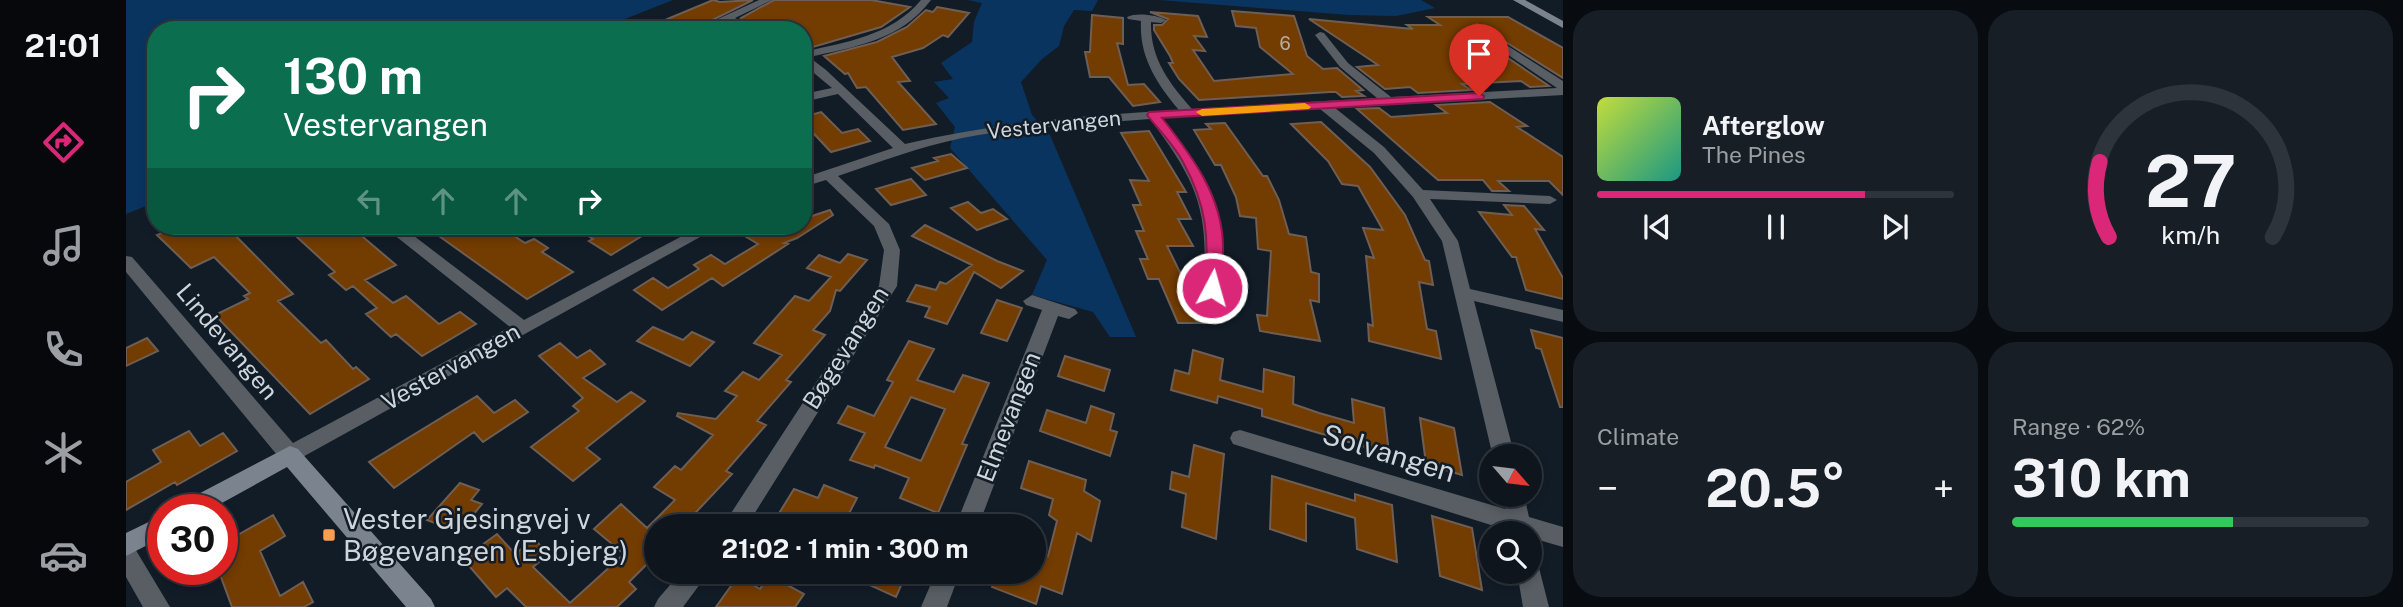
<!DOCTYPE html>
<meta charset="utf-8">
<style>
body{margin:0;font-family:"Public Sans",sans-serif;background:#171e26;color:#f1f3f6;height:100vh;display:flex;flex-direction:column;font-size:26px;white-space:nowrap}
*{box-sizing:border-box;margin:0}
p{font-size:23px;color:#9b9fa4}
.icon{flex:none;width:38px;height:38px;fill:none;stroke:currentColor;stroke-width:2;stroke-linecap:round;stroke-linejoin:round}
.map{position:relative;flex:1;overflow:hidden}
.drawer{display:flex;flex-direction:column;gap:10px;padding:10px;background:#080c10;width:840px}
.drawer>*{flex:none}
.banner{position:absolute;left:21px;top:21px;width:665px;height:214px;border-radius:28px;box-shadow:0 4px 10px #0003,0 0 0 2px #2e343b;background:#0b6e4f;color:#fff;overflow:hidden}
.needle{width:46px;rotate:118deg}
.buttons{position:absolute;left:1353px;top:444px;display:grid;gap:14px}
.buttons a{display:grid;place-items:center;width:63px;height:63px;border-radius:50%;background:#0e151d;box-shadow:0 4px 10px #0003,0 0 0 2px #2e343b;font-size:35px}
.speed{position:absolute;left:21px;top:494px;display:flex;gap:14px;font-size:35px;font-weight:700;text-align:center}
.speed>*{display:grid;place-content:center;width:91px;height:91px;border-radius:50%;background:#0e151d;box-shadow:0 4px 10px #0003,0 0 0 2px #2e343b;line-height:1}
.speed .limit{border:10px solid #d22;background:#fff;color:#111}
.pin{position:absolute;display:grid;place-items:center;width:60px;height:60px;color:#fff;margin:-72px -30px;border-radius:50% 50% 50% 0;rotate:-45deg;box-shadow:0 0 7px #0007}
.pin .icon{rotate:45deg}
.me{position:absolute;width:77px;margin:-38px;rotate:6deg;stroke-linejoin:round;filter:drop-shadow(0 0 5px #0008)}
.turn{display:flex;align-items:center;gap:24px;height:147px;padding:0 21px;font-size:32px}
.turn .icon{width:91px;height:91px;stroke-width:2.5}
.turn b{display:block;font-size:49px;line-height:60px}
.lanes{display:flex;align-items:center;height:66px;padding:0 21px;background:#0003;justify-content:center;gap:35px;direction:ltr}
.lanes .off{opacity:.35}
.big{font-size:52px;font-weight:700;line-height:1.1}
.drawer .tile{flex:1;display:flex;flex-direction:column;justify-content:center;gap:10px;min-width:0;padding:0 24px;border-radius:28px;background:#171e26}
.drawer .dial{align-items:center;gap:0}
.dial svg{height:182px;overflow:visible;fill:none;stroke:#2e343b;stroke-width:7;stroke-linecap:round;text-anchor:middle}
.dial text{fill:#f1f3f6;stroke:none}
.song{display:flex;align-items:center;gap:21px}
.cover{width:84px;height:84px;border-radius:10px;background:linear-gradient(135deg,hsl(70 70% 55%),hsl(170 70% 35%))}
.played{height:7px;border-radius:4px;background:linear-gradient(90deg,#db2777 75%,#2e343b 75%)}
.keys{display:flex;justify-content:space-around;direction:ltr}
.heat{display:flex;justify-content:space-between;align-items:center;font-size:38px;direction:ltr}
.charge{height:10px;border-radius:5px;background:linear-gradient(90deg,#34c759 62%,#2e343b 0)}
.drawer .tiles{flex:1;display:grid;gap:10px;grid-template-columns:repeat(2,1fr)}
.trip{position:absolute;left:518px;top:514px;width:402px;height:70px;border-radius:35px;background:#0e151d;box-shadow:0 4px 10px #0003,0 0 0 2px #2e343b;font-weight:700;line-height:70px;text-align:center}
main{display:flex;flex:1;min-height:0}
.tabs{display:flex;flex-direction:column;width:126px;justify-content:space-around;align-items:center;background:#06080c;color:#9b9fa4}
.tabs .icon{width:49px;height:49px}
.tabs .active{color:#db2777}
.tabs b{font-size:32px;color:#f1f3f6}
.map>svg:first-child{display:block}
</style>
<main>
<nav class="tabs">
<b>21:01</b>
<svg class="icon active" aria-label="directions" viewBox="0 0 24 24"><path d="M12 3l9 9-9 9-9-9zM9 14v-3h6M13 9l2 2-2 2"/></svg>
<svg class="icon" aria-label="music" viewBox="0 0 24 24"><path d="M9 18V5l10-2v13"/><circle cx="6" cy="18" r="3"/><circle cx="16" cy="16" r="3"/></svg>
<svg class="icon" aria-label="phone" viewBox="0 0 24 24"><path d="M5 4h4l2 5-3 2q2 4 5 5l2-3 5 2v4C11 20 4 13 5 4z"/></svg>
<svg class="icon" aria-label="climate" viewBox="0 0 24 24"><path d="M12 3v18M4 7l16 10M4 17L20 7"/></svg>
<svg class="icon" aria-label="car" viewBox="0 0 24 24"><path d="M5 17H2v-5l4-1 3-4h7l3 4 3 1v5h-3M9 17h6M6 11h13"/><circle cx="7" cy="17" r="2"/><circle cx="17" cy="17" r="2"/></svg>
</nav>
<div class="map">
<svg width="1437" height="607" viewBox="0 0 1437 607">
<rect width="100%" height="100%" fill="#121c27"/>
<path fill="#0a3460" d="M0 0H547L471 30H30V202L0 214Z
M842 0H972L966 11 948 10 938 26 933 46 916 59 895 82 906 115 924 135 1010 337H984L967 312 906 295 921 260 824 148 829 127 810 103 823 98 808 82 827 79 815 63 846 42 848 22 856 3Z
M1033 0H1295L1309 8 1270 16 1223 15Z"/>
<path fill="#733c00" stroke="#6e5e53" stroke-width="2" fill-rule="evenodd" d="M587 0 594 2 627 0 566 30H515Z
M648 0H745L784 7 755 27 687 47 683 44 677 46V30H635L615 18Z
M811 7 843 13 822 37 817 35 797 48 766 57 784 81 772 82 810 124 777 130 740 87 731 88 722 73 719 74 698 56 751 42 781 27 800 10 807 12Z
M1106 11 1168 16 1181 56 1197 69 1211 68 1237 90 1230 91 1238 96 1216 97 1210 92H1204L1073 100 1053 79 1043 63H1047L1044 56 1028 30V25H1036L1042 19 1024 12 1072 16 1081 37 1068 36 1079 51 1067 50 1088 81 1167 74 1134 47 1130 28 1110 26Z
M966 15 997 18V44L991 43 1002 85 1018 84 1034 102 1007 106 983 77H964L959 52H964Z
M1302 17H1382L1437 48V78L1351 24 1346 26 1347 34 1423 86 1404 87 1395 81 1336 84 1345 90 1292 93 1284 87 1259 89 1231 67 1252 65 1183 19 1287 29 1281 25H1314Z
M1364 102 1401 126 1391 127 1437 157V195L1423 181H1372L1383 191H1366L1357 180H1312L1231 109 1253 108 1265 117 1321 113 1310 105Z
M695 112 716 133 732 129 744 141 705 152 677 122V117Z
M1195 122 1244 167 1279 215 1299 260 1303 261 1307 285 1293 282 1301 329 1310 331 1315 359 1243 341 1242 324 1247 326 1240 256 1248 258 1237 228 1257 230 1232 186 1216 184 1202 161 1165 124Z
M1099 123 1137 176H1141L1153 200 1163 234 1180 237 1185 272 1193 274V302L1184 300 1194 341 1134 331 1131 315 1141 316 1145 251 1132 249 1130 218 1114 216 1110 197 1095 165H1089L1068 130 1085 129 1080 124Z
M1023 131 1060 192H1051L1065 219H1052L1067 246H1041L1079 323H1052L1033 279H1022L1014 259H1022L1010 231H1018L1007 205H1015L1004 180 1023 181 995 133Z
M825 154 841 168 799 180 786 168 812 161 808 158Z
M785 179 800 195 765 205 750 189Z
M842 202 855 213 867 209 881 219 851 230 825 208Z
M1378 205 1398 206 1418 230 1409 229 1437 278V299L1400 290 1390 257H1386L1353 212 1386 215Z
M704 210 707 215 671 238 658 243 662 244 597 286 586 278 536 310 508 290 527 278 542 288 573 269 568 265 585 255 599 264 632 244 617 235 632 226 649 234 662 226H677V219Z
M799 225 871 261 897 271 875 288 848 272 821 324 799 317 804 307 781 301 790 285 810 290 814 282 820 284 846 265 786 236Z
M53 226H100L167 294 152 301 195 343 200 340 227 369 230 367 243 379 184 414 89 315 122 299 118 296 124 293 88 257 65 268 31 235Z
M159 226H224L270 265 239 280 267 303 280 296 313 324 334 312 350 324 296 356 270 334 265 337 240 314 251 308 227 286 220 290 203 275 209 272Z
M299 226H373L399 243 408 239 422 248 416 252 447 272 401 299Z
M447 226H532L485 255 463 241 467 239Z
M722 254 741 260 714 291 710 290 704 311 687 330 699 335 660 380 665 382 631 421 640 425 600 471 606 474 556 527H530V555L503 582 510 589 491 607H400L381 588 370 597 337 559 371 534 389 554 408 539 423 554 407 567 444 603 498 554 468 529 495 504 521 528 549 500 528 487 549 466 555 470 587 435 551 416 552 413 590 419 611 396 599 391 617 372 633 380 656 355 628 343 669 296 683 301 705 277 681 268 693 255 714 263Z
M871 300 896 308 881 341 855 333Z
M527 327 557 340 566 332 588 342 564 366 511 341Z
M1405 330 1437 338V407H1434L1415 349 1410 348Z
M21 338 32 351 0 366V348Z
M783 341 808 349 791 380 828 392 837 375 863 383 836 444 841 445 812 513 774 498 783 478 749 465 748 468 724 460 739 433 712 423 722 406 748 416 767 382 761 380ZM785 397 819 409 795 461 759 447Z
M434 343 451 358 464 350 479 364 457 378 491 402 505 392 519 401 460 448 474 459 447 481 405 447 453 411 447 406 457 398 413 356Z
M1067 350 1097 359 1094 380 1137 392 1138 369 1168 377 1167 404 1193 413 1228 423 1226 399 1258 408 1263 454 1136 416V409L1092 396 1091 403 1045 390 1049 370 1063 374Z
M939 356 984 370 978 391 932 376Z
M351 396 368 413 389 400 402 412 357 442 348 432 268 488 243 462Z
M965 406 988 414 984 430 991 432 984 456 914 431 921 410 960 423Z
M1294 418 1328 428 1336 475 1300 464Z
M63 431 74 446 97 433 111 451 51 485 49 482 0 510V482L35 462 27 450Z
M1068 445 1098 454 1090 539 1056 527 1060 494 1044 489 1046 472 1063 477Z
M903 461 960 480 958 491 974 501 965 541 951 533 936 594 915 586 910 604 866 587 871 572H908V550L922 556 931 521 923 515 927 499 895 488Z
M1146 476 1229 501V494L1266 505 1271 562 1231 549 1229 518 1180 503V541L1144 529Z
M334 483 353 490 345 500 356 504 333 532 301 520Z
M698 485 731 498 716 527H680L652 515 668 489 692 498Z
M147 515 159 536 134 551 154 596 177 582 187 602 178 607H106L92 569H96V544Z
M1306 516 1346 528 1356 590 1314 576Z
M715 572H781L770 597Z
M643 575 678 594 669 607H590L612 576 634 589Z"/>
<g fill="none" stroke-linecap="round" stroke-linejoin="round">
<path fill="#585e64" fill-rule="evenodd" d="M633 0H646L609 18 633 30H618L600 22 582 30H568Z
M795 0H805C775 40 729 47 683 57L700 70 779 144C869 123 961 115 1053 110 1031 84 1013 57 1015 21L1002 19 1001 17C1010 12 1032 15 1040 20L1035 23 1025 22C1024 58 1043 83 1066 109L1251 98 1214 67 1189 35 1194 32 1198 33 1222 63 1265 97 1431 88 1348 32V28L1352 27 1437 81V95L1209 108 1258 147 1297 190 1424 196 1431 200 1424 204 1304 199 1332 241 1344 289 1437 310V322L1348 301 1389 457H1367L1316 241 1287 197 1248 153 1194 109 1036 118C1084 178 1099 210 1095 288L1086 294 1077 288C1084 210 1070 180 1024 119 961 124 897 126 836 138 793 147 753 162 712 176L763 224 774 250 771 286 620 527H596L753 286 758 250 748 226 700 180 677 187V178L767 148 712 94 677 102V94L706 88 677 64V52C720 42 765 36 795 0Z
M257 226H275L398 320 575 226H594L164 464 156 461 0 272V256L6 257 167 443 384 327Z
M906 295 949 309 952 313 943 319 932 316 852 527H829L916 310 900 305 897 301Z
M1114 430 1379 509 1376 495H1398L1403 517 1437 527V547L1406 538 1404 542V534H1384V531L1107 444 1104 438 1107 432Z
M0 544 8 547 44 607H17L0 577Z
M1404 561 1412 564 1423 607H1397L1391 572H1404Z
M555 572H583L557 607H528L532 599Z
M810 572H834L821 607H795Z"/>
<path fill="#7b848e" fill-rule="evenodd" d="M1387 0H1399L1437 21V28Z
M164 446 172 449 305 599 309 607H280L161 467 85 509H54L57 502Z
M37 515V537L0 556V533Z"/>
</g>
<path fill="#db2777" stroke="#8e194d" stroke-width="2" d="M1353 93 1358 96 1357 99 1036 118C1066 156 1098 198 1097 250 1097 262 1095 275 1094 288L1086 293 1081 292 1078 288C1084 241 1081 205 1057 162 1048 145 1033 130 1021 115L1023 112Z"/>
<path fill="#f59e0b" d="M1179 103 1185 107 1183 109 1076 116 1070 112 1076 109Z"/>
<rect fill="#fb9e50" stroke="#121c27" stroke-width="2.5" x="196" y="528" width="14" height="14" rx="3.5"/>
<g text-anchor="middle" stroke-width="5" stroke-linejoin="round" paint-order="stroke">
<g font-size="18" fill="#b7afa6">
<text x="1159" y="50">6</text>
</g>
<g font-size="21" fill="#ced5dd" stroke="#121c27">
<text transform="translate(928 125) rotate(-6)" y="7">Vestervangen</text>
</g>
<g font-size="24" fill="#ced5dd" stroke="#121c27">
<text transform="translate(101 342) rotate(50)" y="8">Lindevangen</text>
<text transform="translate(720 348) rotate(-58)" y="8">Bøgevangen</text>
<text transform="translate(325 367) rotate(-29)" y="8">Vestervangen</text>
<text transform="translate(883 417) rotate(-69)" y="8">Elmevangen</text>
</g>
<g font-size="28" fill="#ced5dd" stroke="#121c27">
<text transform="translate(1263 453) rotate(17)" y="10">Solvangen</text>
</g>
<g font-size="28" fill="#ced5dd" stroke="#121c27" text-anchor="start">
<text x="217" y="529">Vester Gjesingvej v<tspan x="217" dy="32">Bøgevangen (Esbjerg)</tspan></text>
</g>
</g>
</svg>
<div class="buttons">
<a><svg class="needle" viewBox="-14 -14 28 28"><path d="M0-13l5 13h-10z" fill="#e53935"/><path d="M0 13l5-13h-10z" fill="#9b9fa4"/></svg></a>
<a><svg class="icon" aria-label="search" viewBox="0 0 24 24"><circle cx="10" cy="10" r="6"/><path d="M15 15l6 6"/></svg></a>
</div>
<div class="speed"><div class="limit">30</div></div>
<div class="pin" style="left:1353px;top:96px;background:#d93025"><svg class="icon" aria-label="arrive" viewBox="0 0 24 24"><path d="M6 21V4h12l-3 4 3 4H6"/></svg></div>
<svg class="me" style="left:1086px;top:288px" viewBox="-20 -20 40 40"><circle r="17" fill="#db2777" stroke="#fff" stroke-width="3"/><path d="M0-11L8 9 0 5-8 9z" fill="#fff"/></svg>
<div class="trip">21:02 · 1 min · 300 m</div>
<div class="banner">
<div class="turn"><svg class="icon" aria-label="right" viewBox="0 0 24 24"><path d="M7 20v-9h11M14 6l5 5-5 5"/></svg><div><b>130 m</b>Vestervangen</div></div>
<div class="lanes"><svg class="icon off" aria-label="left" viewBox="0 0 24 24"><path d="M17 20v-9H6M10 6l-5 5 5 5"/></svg><svg class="icon off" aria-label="ahead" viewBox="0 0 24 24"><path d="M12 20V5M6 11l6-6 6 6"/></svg><svg class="icon off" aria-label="ahead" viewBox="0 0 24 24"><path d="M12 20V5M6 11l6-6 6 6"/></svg><svg class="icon" aria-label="right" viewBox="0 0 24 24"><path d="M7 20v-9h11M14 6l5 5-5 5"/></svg></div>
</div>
</div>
<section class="drawer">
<div class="tiles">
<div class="tile">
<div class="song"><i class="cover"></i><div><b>Afterglow</b><p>The Pines</p></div></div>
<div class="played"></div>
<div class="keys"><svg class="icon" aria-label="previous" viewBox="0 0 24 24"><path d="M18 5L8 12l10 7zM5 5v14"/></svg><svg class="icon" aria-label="pause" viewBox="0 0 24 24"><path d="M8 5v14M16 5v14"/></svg><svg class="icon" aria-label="next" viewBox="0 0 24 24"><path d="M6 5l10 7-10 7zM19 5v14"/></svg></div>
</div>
<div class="tile dial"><svg viewBox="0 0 100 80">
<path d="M14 69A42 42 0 1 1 86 69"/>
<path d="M14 69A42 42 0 0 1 10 36" stroke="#db2777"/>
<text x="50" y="56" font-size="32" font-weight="700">27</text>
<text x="50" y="72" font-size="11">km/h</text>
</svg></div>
<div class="tile"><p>Climate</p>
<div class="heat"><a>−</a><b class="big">20.5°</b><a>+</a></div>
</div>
<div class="tile"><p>Range · 62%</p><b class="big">310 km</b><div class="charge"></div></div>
</div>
</section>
</main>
